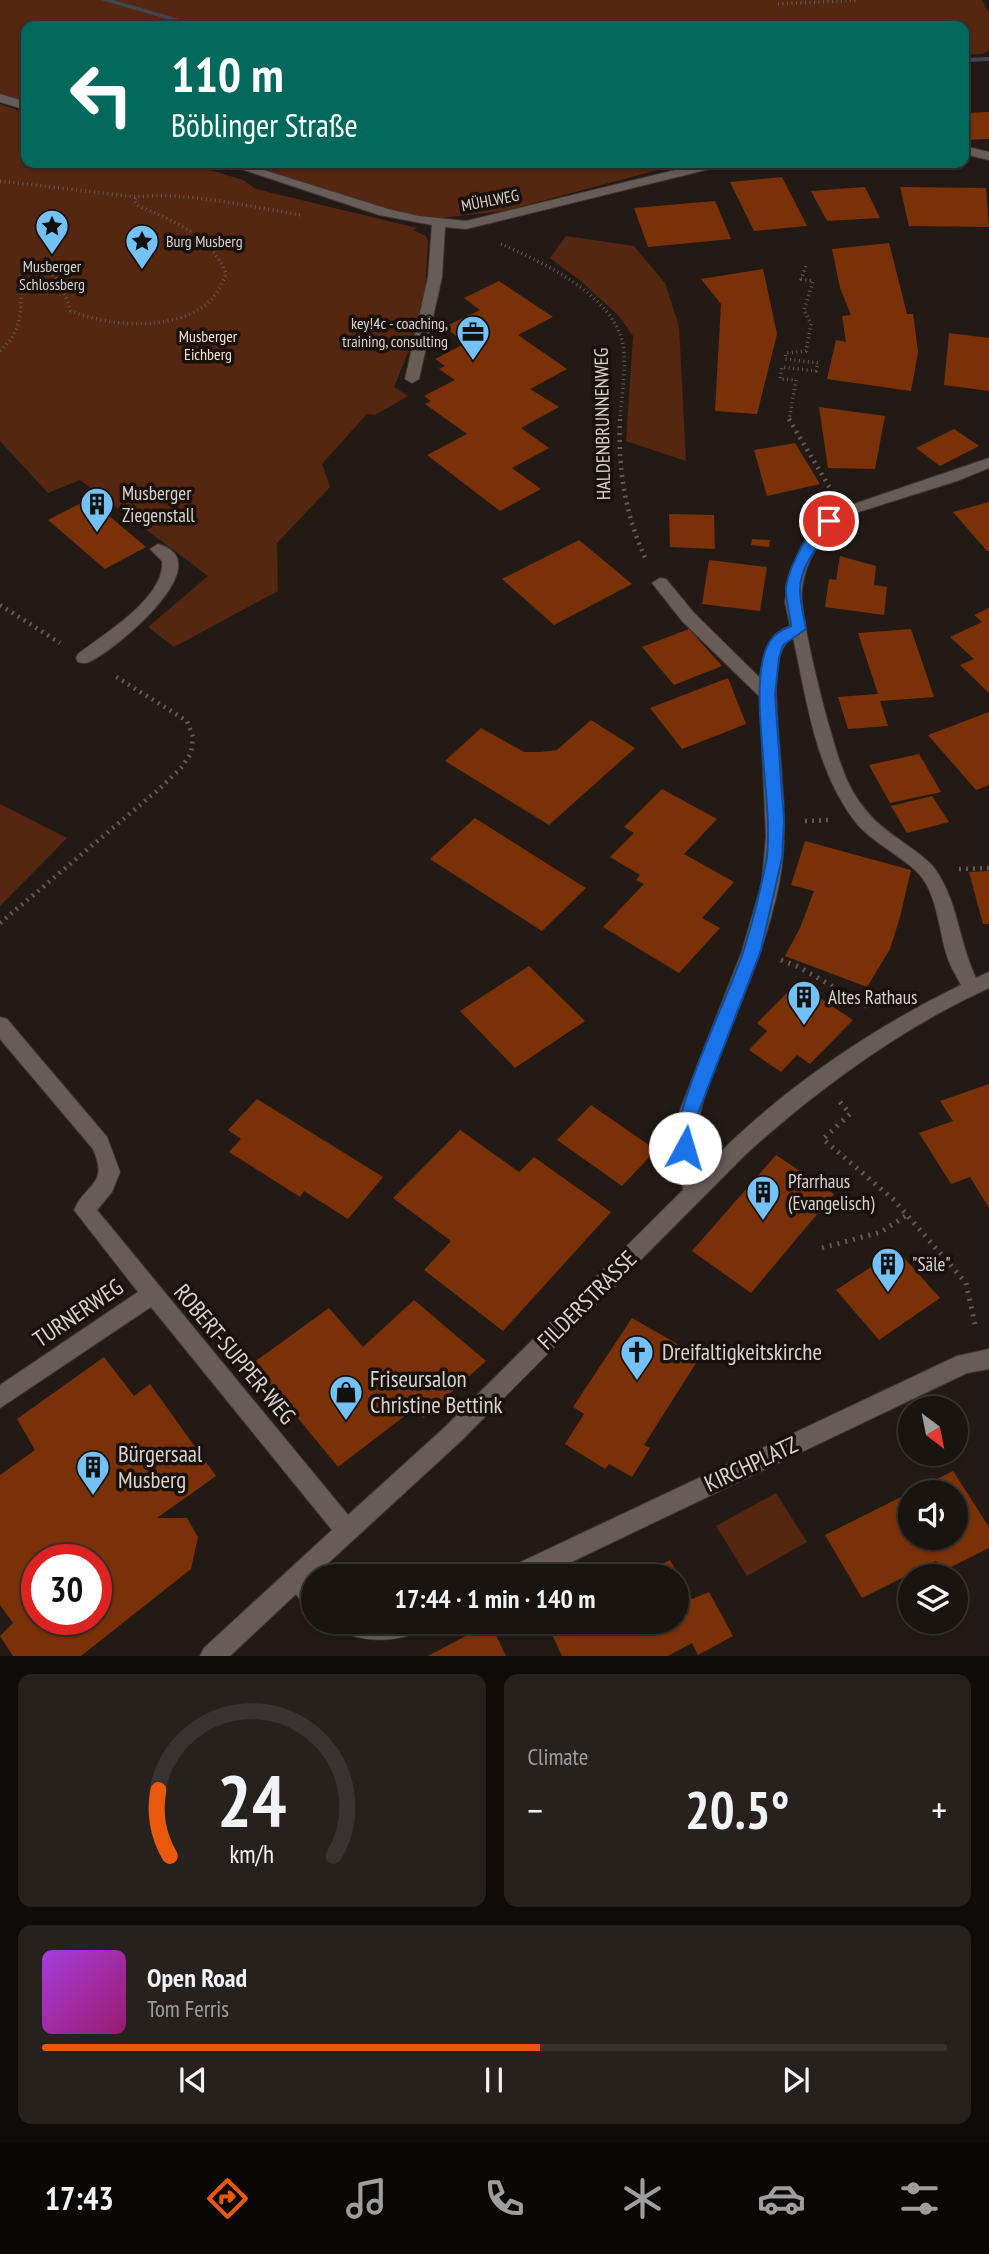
<!DOCTYPE html>
<meta charset="utf-8">
<style>
body{margin:0;font-family:"PT Sans Narrow",sans-serif;background:#27211e;color:#f1f3f6;height:100vh;display:flex;flex-direction:column;font-size:26px;white-space:nowrap}
*{box-sizing:border-box;margin:0}
p{font-size:23px;color:#9f9e9f}
.icon{flex:none;width:38px;height:38px;fill:none;stroke:currentColor;stroke-width:2;stroke-linecap:round;stroke-linejoin:round}
.map{position:relative;height:1656px;overflow:hidden}
.sheet{display:flex;flex-direction:column;gap:18px;padding:18px;background:#0e0b09;flex:1}
.sheet>*{flex:none}
.banner{position:absolute;left:21px;top:21px;width:948px;height:147px;border-radius:14px;box-shadow:0 2px 5px #0004,0 0 0 2px #383330;background:#00695c;color:#fff;overflow:hidden}
.needle{width:46px;rotate:148deg}
.buttons{position:absolute;left:898px;top:1396px;display:grid;gap:14px}
.buttons a{display:grid;place-items:center;width:70px;height:70px;border-radius:50%;background:#1a1410;box-shadow:0 2px 5px #0004,0 0 0 2px #383330;font-size:35px}
.speed{position:absolute;left:21px;top:1544px;display:flex;gap:14px;font-size:35px;font-weight:700;text-align:center}
.speed>*{display:grid;place-content:center;width:91px;height:91px;border-radius:50%;background:#1a1410;box-shadow:0 2px 5px #0004,0 0 0 2px #383330;line-height:1}
.speed .limit{border:10px solid #d22;background:#fff;color:#111}
.pin{position:absolute;display:grid;place-items:center;width:60px;height:60px;color:#fff;margin:-30px;border:4px solid #fff;border-radius:50%;box-shadow:0 2px 7px #0007}
.me{position:absolute;width:77px;margin:-38px;rotate:6deg;stroke-linejoin:round;filter:drop-shadow(0 0 5px #0008)}
.turn{display:flex;align-items:center;gap:24px;height:147px;padding:0 35px;font-size:32px}
.turn .icon{width:91px;height:91px;stroke-width:2.5}
.turn b{display:block;font-size:49px;line-height:60px}
.big{font-size:52px;font-weight:700;line-height:1.1}
.sheet .card{flex:1;display:flex;flex-direction:column;justify-content:center;gap:10px;min-width:0;padding:0 24px;border-radius:14px;background:#27211e}
.sheet .dial{align-items:center;gap:0}
.dial svg{height:182px;overflow:visible;fill:none;stroke:#383330;stroke-width:7;stroke-linecap:round;text-anchor:middle}
.dial text{fill:#f1f3f6;stroke:none}
.song{display:flex;align-items:center;gap:21px}
.cover{width:84px;height:84px;border-radius:10px;background:linear-gradient(135deg,hsl(280 70% 55%),hsl(320 70% 35%))}
.played{height:7px;border-radius:4px;background:linear-gradient(90deg,#ea580c 55%,#383330 55%)}
.keys{display:flex;justify-content:space-around;direction:ltr}
.heat{display:flex;justify-content:space-between;align-items:center;font-size:38px;direction:ltr}
.sheet .tiles{flex:1;display:grid;gap:18px;grid-template-columns:1fr 1fr}
.card:last-child{grid-column:span 2}
.trip{position:absolute;left:301px;top:1564px;width:388px;height:70px;border-radius:35px;background:#1a1410;box-shadow:0 2px 5px #0004,0 0 0 2px #383330;font-weight:700;line-height:70px;text-align:center}
.dock{display:flex;height:112px;justify-content:space-around;align-items:center;background:#0a0806;color:#9f9e9f}
.dock .icon{width:49px;height:49px}
.dock .active{color:#ea580c}
.dock b{font-size:32px;color:#f1f3f6}
.map>svg:first-child{display:block}
</style>
<div class="map">
<svg width="989" height="1656" viewBox="0 0 989 1656">
<rect width="100%" height="100%" fill="#231a16"/>
<path fill="#552610" d="M0 0H982L989 13V50L983 54 964 55V26H26V104L0 93Z
M0 104 26 113V163H187L243 180 256 189 417 228 413 230 426 236 428 242 425 288 415 336 394 387 408 396 375 415 367 414 322 464 330 487 277 543 278 591 174 647 148 627 208 576 80 480 48 493 0 441Z
M241 163H684L504 211 441 218 396 213Z
M566 236 634 246 665 283 679 326 686 461 626 441 633 336 619 316 582 282 550 258Z
M0 804 67 838 0 906Z
M776 1493 807 1542 747 1576 716 1526Z"/>
<g fill="none" stroke-linecap="round" stroke-linejoin="round">
<path fill="#414751" fill-rule="evenodd" d="M101 0H114L203 26H191Z
M989 57V61L964 62V58Z"/>
</g>
<path fill="#7b3108" fill-rule="evenodd" d="M989 112V139L964 140V113Z
M782 177 807 226 754 231 730 182Z
M865 187 880 218 827 221 811 191Z
M900 187 986 188 989 227 909 226Z
M715 201 731 239 648 247 634 208Z
M889 243 907 314H913L918 352 911 391 827 379 836 340 846 342 842 316 851 315 840 288 832 249Z
M763 269 777 334 757 414 715 411 721 304 701 279Z
M499 281 553 317 518 335 567 369 530 389 559 407 521 428 549 448 512 468 541 489 500 511 427 455 467 434 425 404 431 401 424 396 455 380 439 369 445 366 435 359 466 343 444 327 480 310 464 298Z
M949 333 989 338V391L944 385Z
M819 407 885 416 875 469 828 468Z
M954 429 979 446 940 466 916 448Z
M795 443 820 484 767 496 754 450Z
M89 499 146 547 105 569 48 520Z
M989 502V551H987L953 512Z
M669 514 714 515 715 549 670 547Z
M752 539 770 540 769 547 751 545Z
M579 540 632 584 554 625 502 579Z
M840 556 876 566 874 585 887 587 884 615 825 607 829 579 836 580Z
M709 560 767 567 760 611 702 604Z
M989 608V693L960 665 974 659 950 637 982 622 974 615Z
M689 629 722 666 674 685 642 647Z
M911 629 934 697 880 701 888 726 848 729 838 697 878 694 858 633Z
M728 678 746 724 682 749 650 708Z
M989 712V785L976 790 928 735Z
M591 720 635 748 549 825 445 761 481 728 524 752H540L557 750Z
M919 754 941 792 890 803 869 765Z
M662 789 717 819 684 854 734 882 702 918 720 928 679 973 603 927 644 884 636 880 640 875 610 857 634 833 624 827Z
M932 796 949 822 907 833 891 806Z
M475 818 557 870 586 888 542 931 430 859Z
M805 841 911 870 900 917 890 949 867 987 785 956 800 928 814 891 791 885Z
M989 871V924H983L969 872Z
M529 966 585 1021 515 1068 460 1011Z
M797 983 853 1020 810 1064 797 1055 781 1072 749 1050 767 1031 757 1023Z
M989 1084V1208L970 1177 951 1184 919 1133 953 1121 940 1101Z
M257 1099 383 1177 348 1219 304 1191 300 1197 229 1152 241 1139 228 1130Z
M591 1105 656 1150 622 1186 557 1140Z
M460 1130 519 1172 534 1157 611 1212 503 1331 424 1270 451 1241 393 1198Z
M776 1155 834 1194 751 1293 692 1251Z
M897 1250 940 1298 879 1340 836 1290Z
M414 1300 486 1361 423 1418 415 1408 338 1467 253 1363 329 1308 363 1347Z
M632 1318 700 1357 644 1445 650 1448 632 1477 609 1464 605 1469 565 1444 584 1414 573 1407Z
M104 1357 134 1396 150 1384 216 1476 157 1518H187L198 1537 191 1569 81 1656H13L0 1636 13 1623 0 1605V1475L35 1450 17 1419ZM37 1559H96V1619H37Z
M953 1471 989 1527V1548L943 1571 936 1561 862 1598 825 1535ZM910 1493H956V1538H910Z
M670 1560 692 1599 709 1592 733 1636 698 1655 692 1643 668 1656H562L546 1622H677V1577H637Z
M490 1623 506 1656H428Z"/>
<g fill="none" stroke-linecap="round" stroke-linejoin="round">
<defs>
<path id="minor" d="M0 94 26 102V110L0 102Z
M964 146 989 152V160L964 154Z
M223 163H241L388 209 418 216 466 221 704 163H724L722 166 466 229 445 227 442 277 419 379 412 383 405 379 428 277 432 225 379 215Z
M989 458V468L957 481 849 515C824 533 806 557 802 589 798 615 835 759 849 784 854 795 862 806 870 815 887 835 923 852 935 869 958 901 959 943 976 978L989 972V988C901 1028 818 1089 746 1154L461 1441 313 1577V1611L305 1607 296 1594 230 1656H200L204 1648 332 1530 151 1307 0 1408V1385L138 1292 74 1210C86 1183 109 1185 93 1149L0 1039V1017L7 1019 107 1137 120 1172 112 1192 97 1210 348 1515 445 1427 683 1190 677 1148 680 1110 742 951 762 882 766 837 760 697 682 621 652 583 660 578 666 579 694 613 760 678C763 655 767 635 790 626L785 602 789 575 801 547 828 516 839 509ZM793 637C807 701 815 771 857 824 874 844 911 861 923 879 938 901 939 931 947 956 950 966 956 975 961 985 866 1031 772 1096 700 1173 689 1115 712 1077 732 1025 751 979 769 933 779 884 792 818 776 748 776 682 778 665 778 647 793 637Z
M158 544C223 562 113 652 89 662 84 664 83 663 78 662L76 658 78 654C104 634 166 597 162 561L150 549Z
M989 1349V1369L967 1373 540 1577H502L506 1569 957 1356Z
M332 1622H428L424 1630C394 1643 366 1643 336 1630Z"/>
</defs>
<use href="#minor" stroke="#3d3634" stroke-width="2"/>
<path stroke="#625a57" stroke-width="3.5" stroke-dasharray="1 3.5" stroke-linecap="butt" d="M778 4 859 0
M0 181 136 197C184 191 252 207 301 215
M501 244C542 262 614 295 623 345 627 368 621 397 620 421
M0 351C25 330 21 305 20 275 54 258 61 283 71 311 111 327 174 332 209 302 217 295 222 284 226 274 212 235 172 221 137 205L134 201 136 197
M789 421 796 380 780 379 782 367 816 371 818 363 785 359 786 353 806 351 811 324 804 310 813 281 801 279 807 263"/>
<path stroke="#625a57" stroke-width="4.5" stroke-dasharray="2 5" stroke-linecap="butt" d="M620 419C618 470 625 515 647 562
M789 419 831 490
M0 605 60 643
M805 821 828 820
M959 869 989 868
M0 923 158 790 181 768 191 753 193 737 187 721 113 675"/>
<path stroke="#625a57" stroke-width="5" stroke-dasharray="2 6" stroke-linecap="butt" d="M781 960 799 967 872 1009
M840 1102 850 1114 823 1139 894 1200 966 1283 976 1329
M822 1248 881 1232 907 1215"/>
<use href="#minor" fill="#685c57" fill-rule="evenodd"/>
</g>
<path fill="#1a73e8" stroke="#114b97" stroke-width="2" d="M829 517 836 521C822 541 800 564 800 590 800 602 804 616 806 629L783 645 779 658 775 695 784 821 782 858 761 950 697 1116 692 1154 685 1156 679 1154C664 1123 733 988 744 949 753 921 760 891 766 862 776 808 744 680 770 641 775 633 783 629 791 626 790 614 785 599 786 587 789 568 810 523 829 517Z"/>
<defs>
<symbol id="sight-pin" viewBox="-11 -11 22 30"><path d="M0 17L-7.5 6A9.5 9.5 0 1 1 7.5 6Z" fill="#73c1f5" stroke="#1a110d"/><path d="M0-6L1.8-2.2L6-1.7L2.9 1.2L3.7 5.4L0 3.3L-3.7 5.4L-2.9 1.2L-6-1.7L-1.8-2.2Z" fill="#111"/></symbol>
<symbol id="office-pin" viewBox="-11 -11 22 30"><path d="M0 17L-7.5 6A9.5 9.5 0 1 1 7.5 6Z" fill="#73c1f5" stroke="#1a110d"/><path d="M-6-3h4V-5.5h4V-3h4V5H-6ZM-1-4.5V-3h2v-1.5ZM-6 0V1H6V0Z" fill="#111"/></symbol>
<symbol id="building-pin" viewBox="-11 -11 22 30"><path d="M0 17L-7.5 6A9.5 9.5 0 1 1 7.5 6Z" fill="#73c1f5" stroke="#1a110d"/><path d="M-4-6H4V6H1V3H-1V6H-4ZM-2.5-4.3h1.7v1.8h-1.7ZM.8-4.3h1.7v1.8H.8ZM-2.5-1h1.7V.8h-1.7ZM.8-1h1.7V.8H.8Z" fill="#111"/></symbol>
<symbol id="church-pin" viewBox="-11 -11 22 30"><path d="M0 17L-7.5 6A9.5 9.5 0 1 1 7.5 6Z" fill="#73c1f5" stroke="#1a110d"/><path d="M-1.2-6h2.4v3.5h3.3v2.4h-3.3V6h-2.4V-.1h-3.3v-2.4h3.3Z" fill="#111"/></symbol>
<symbol id="shop-pin" viewBox="-11 -11 22 30"><path d="M0 17L-7.5 6A9.5 9.5 0 1 1 7.5 6Z" fill="#73c1f5" stroke="#1a110d"/><path d="M-5-2.5h2.3a2.7 3.5 0 0 1 5.4 0H5L5.5 6h-11ZM-1.5-2.5h3a1.5 2.3 0 0 0-3 0Z" fill="#111"/></symbol>
</defs>
<g fill-rule="evenodd">
<use href="#sight-pin" x="33" y="207" width="38" height="52"/>
<use href="#sight-pin" x="123" y="222" width="38" height="52"/>
<use href="#office-pin" x="454" y="313" width="38" height="52"/>
<use href="#building-pin" x="78" y="485" width="38" height="52"/>
<use href="#building-pin" x="785" y="978" width="38" height="52"/>
<use href="#building-pin" x="744" y="1173" width="38" height="52"/>
<use href="#building-pin" x="869" y="1245" width="38" height="52"/>
<use href="#church-pin" x="618" y="1333" width="38" height="52"/>
<use href="#shop-pin" x="327" y="1373" width="38" height="52"/>
<use href="#building-pin" x="74" y="1448" width="38" height="52"/>
</g>
<g text-anchor="middle" stroke-width="7" stroke-linejoin="round" paint-order="stroke">
<g font-size="16" fill="#d9d3d0" stroke="#1a110d">
<text transform="translate(490 200) rotate(-11)" y="6">MÜHLWEG</text>
</g>
<g font-size="16" fill="#d9d3d0" stroke="#1a110d" text-anchor="start">
<text x="166" y="247">Burg Musberg</text>
<text x="52" y="272" text-anchor="middle">Musberger<tspan x="52" dy="18">Schlossberg</tspan></text>
<text x="448" y="329" text-anchor="end">key!4c - coaching,<tspan x="448" dy="18">training, consulting</tspan></text>
</g>
<g font-size="16" fill="#f6dfd5" stroke="#1a110d">
<text x="208" y="342">Musberger<tspan x="208" dy="18">Eichberg</tspan></text>
</g>
<g font-size="19" fill="#d9d3d0" stroke="#1a110d">
<text transform="translate(602 424) rotate(-91)" y="7">HALDENBRUNNENWEG</text>
</g>
<g font-size="19" fill="#d9d3d0" stroke="#1a110d" text-anchor="start">
<text x="122" y="500">Musberger<tspan x="122" dy="22">Ziegenstall</tspan></text>
<text x="828" y="1004">Altes Rathaus</text>
<text x="788" y="1188">Pfarrhaus<tspan x="788" dy="22">(Evangelisch)</tspan></text>
<text x="912" y="1271">"Säle"</text>
</g>
<g font-size="23" fill="#d9d3d0" stroke="#1a110d">
<text transform="translate(587 1300) rotate(-45)" y="8">FILDERSTRASSE</text>
<text transform="translate(78 1313) rotate(-34)" y="8">TURNERWEG</text>
<text transform="translate(235 1354) rotate(50)" y="8">ROBERT-SUPPER-WEG</text>
<text transform="translate(751 1464) rotate(-25)" y="8">KIRCHPLATZ</text>
</g>
<g font-size="23" fill="#d9d3d0" stroke="#1a110d" text-anchor="start">
<text x="662" y="1360">Dreifaltigkeitskirche</text>
<text x="370" y="1387">Friseursalon<tspan x="370" dy="26">Christine Bettink</tspan></text>
<text x="118" y="1462">Bürgersaal<tspan x="118" dy="26">Musberg</tspan></text>
</g>
</g>
</svg>
<div class="buttons">
<a><svg class="needle" viewBox="-14 -14 28 28"><path d="M0-13l5 13h-10z" fill="#e53935"/><path d="M0 13l5-13h-10z" fill="#9f9e9f"/></svg></a>
<a><svg class="icon" aria-label="sound" viewBox="0 0 24 24"><path d="M4 9h4l5-4v14l-5-4H4zM17 9q2 3 0 6"/></svg></a>
<a><svg class="icon" aria-label="layers" viewBox="0 0 24 24"><path d="M12 4l9 5-9 5-9-5zM3 14l9 5 9-5"/></svg></a>
</div>
<div class="speed"><div class="limit">30</div></div>
<div class="pin" style="left:829px;top:521px;background:#d93025"><svg class="icon" aria-label="arrive" viewBox="0 0 24 24"><path d="M6 21V4h12l-3 4 3 4H6"/></svg></div>
<svg class="me" style="left:685px;top:1148px" viewBox="-20 -20 40 40"><circle r="19" fill="#fff"/><path d="M0-13L10 11 0 6-10 11z" fill="#1a73e8"/></svg>
<div class="trip">17:44 · 1 min · 140 m</div>
<div class="banner">
<div class="turn"><svg class="icon" aria-label="left" viewBox="0 0 24 24"><path d="M17 20v-9H6M10 6l-5 5 5 5"/></svg><div><b>110 m</b>Böblinger Straße</div></div>
</div>
</div>
<section class="sheet">
<div class="tiles">
<div class="card dial"><svg viewBox="0 0 100 80">
<path d="M14 69A42 42 0 1 1 86 69"/>
<path d="M14 69A42 42 0 0 1 9 40" stroke="#ea580c"/>
<text x="50" y="56" font-size="32" font-weight="700">24</text>
<text x="50" y="72" font-size="11">km/h</text>
</svg></div>
<div class="card"><p>Climate</p>
<div class="heat"><a>−</a><b class="big">20.5°</b><a>+</a></div>
</div>
<div class="card">
<div class="song"><i class="cover"></i><div><b>Open Road</b><p>Tom Ferris</p></div></div>
<div class="played"></div>
<div class="keys"><svg class="icon" aria-label="previous" viewBox="0 0 24 24"><path d="M18 5L8 12l10 7zM5 5v14"/></svg><svg class="icon" aria-label="pause" viewBox="0 0 24 24"><path d="M8 5v14M16 5v14"/></svg><svg class="icon" aria-label="next" viewBox="0 0 24 24"><path d="M6 5l10 7-10 7zM19 5v14"/></svg></div>
</div>
</div>
</section>
<nav class="dock">
<b>17:43</b>
<svg class="icon active" aria-label="directions" viewBox="0 0 24 24"><path d="M12 3l9 9-9 9-9-9zM9 14v-3h6M13 9l2 2-2 2"/></svg>
<svg class="icon" aria-label="music" viewBox="0 0 24 24"><path d="M9 18V5l10-2v13"/><circle cx="6" cy="18" r="3"/><circle cx="16" cy="16" r="3"/></svg>
<svg class="icon" aria-label="phone" viewBox="0 0 24 24"><path d="M5 4h4l2 5-3 2q2 4 5 5l2-3 5 2v4C11 20 4 13 5 4z"/></svg>
<svg class="icon" aria-label="climate" viewBox="0 0 24 24"><path d="M12 3v18M4 7l16 10M4 17L20 7"/></svg>
<svg class="icon" aria-label="car" viewBox="0 0 24 24"><path d="M5 17H2v-5l4-1 3-4h7l3 4 3 1v5h-3M9 17h6M6 11h13"/><circle cx="7" cy="17" r="2"/><circle cx="17" cy="17" r="2"/></svg>
<svg class="icon" aria-label="filters" viewBox="0 0 24 24"><path d="M4 7h16M4 17h16"/><circle cx="9" cy="7" r="2"/><circle cx="15" cy="17" r="2"/></svg>
</nav>
